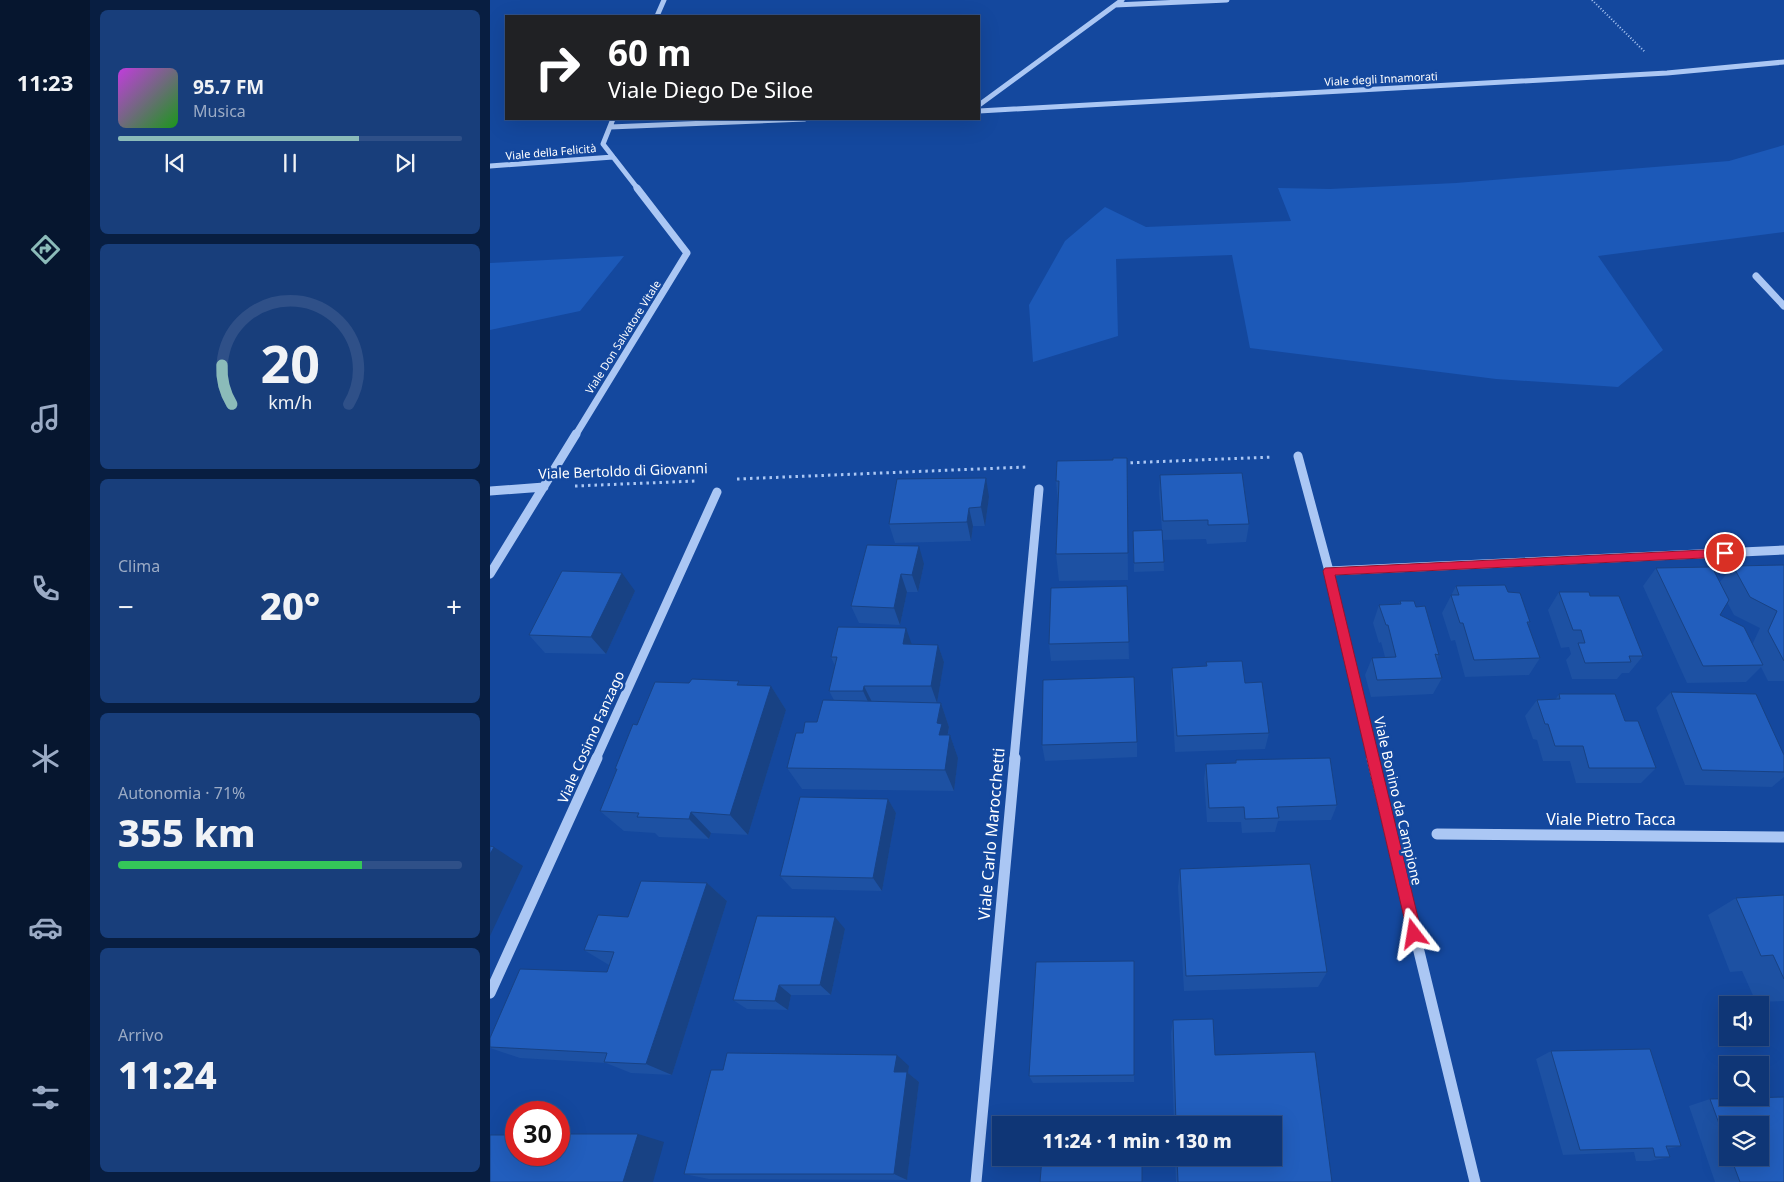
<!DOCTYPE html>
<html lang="it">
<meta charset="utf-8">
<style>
body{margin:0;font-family:"Noto Sans",sans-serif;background:#183e7b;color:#f1f3f6;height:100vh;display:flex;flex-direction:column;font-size:19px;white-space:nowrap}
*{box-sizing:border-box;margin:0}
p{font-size:16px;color:#9babc5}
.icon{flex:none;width:28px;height:28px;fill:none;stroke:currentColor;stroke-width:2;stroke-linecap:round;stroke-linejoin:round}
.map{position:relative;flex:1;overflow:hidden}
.details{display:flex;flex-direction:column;gap:10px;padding:10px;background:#081e41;width:400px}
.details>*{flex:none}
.banner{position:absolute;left:15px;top:15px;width:475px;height:105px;border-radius:0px;box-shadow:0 5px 20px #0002,0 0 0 1px #2f5088;background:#202124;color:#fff;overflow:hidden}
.tools{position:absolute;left:1229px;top:996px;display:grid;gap:10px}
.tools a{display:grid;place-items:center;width:50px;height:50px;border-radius:0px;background:#0f3676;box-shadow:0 5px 20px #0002,0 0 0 1px #2f5088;font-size:25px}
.speed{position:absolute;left:15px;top:1101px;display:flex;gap:10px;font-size:25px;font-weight:700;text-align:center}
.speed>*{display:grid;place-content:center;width:65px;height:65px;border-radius:50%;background:#0f3676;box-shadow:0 5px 20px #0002,0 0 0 1px #2f5088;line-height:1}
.speed .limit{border:8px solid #d22;background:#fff;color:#111}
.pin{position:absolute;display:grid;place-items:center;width:42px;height:42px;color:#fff;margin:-21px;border:2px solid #fff;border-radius:50%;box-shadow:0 1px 5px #0007}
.me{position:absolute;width:55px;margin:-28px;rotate:346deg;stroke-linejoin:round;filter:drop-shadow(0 0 4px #0008)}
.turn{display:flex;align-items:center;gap:18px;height:105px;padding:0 20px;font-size:22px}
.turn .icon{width:65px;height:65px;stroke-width:2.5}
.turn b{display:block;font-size:35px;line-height:42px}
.big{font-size:38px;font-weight:800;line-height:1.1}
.details .card{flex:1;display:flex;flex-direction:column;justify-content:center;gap:8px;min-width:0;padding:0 18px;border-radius:8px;background:#183e7b}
.details .dial{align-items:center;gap:0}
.dial svg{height:130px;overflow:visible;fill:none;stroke:#2f5088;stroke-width:7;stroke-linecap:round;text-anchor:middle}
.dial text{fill:#f1f3f6;stroke:none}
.song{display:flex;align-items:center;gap:15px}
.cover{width:60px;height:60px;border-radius:8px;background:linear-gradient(135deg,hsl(290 70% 55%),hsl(120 70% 35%))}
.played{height:5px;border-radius:2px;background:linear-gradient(90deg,#8bbbb9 70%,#2f5088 70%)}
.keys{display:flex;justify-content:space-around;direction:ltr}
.heat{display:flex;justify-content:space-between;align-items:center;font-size:28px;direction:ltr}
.charge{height:8px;border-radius:4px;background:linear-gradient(90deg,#34c759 71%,#2f5088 0)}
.trip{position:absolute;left:502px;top:1116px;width:290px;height:50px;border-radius:0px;background:#0f3676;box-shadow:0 5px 20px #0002,0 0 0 1px #2f5088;font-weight:800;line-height:50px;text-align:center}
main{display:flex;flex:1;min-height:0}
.tab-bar{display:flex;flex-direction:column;width:90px;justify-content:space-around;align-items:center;background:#06162f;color:#9babc5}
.tab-bar .icon{width:35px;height:35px}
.tab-bar .active{color:#8bbbb9}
.tab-bar b{font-size:22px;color:#f1f3f6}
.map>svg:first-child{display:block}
</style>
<main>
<nav class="tab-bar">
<b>11:23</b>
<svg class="icon active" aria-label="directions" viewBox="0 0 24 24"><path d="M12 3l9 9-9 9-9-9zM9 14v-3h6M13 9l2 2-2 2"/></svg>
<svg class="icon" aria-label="music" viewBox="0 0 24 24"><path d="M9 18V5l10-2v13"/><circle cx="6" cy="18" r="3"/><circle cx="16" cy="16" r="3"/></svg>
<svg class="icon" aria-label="phone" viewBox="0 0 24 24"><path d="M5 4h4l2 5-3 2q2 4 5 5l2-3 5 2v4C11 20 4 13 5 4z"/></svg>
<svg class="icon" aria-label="climate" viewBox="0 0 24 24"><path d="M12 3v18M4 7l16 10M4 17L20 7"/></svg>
<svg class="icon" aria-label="car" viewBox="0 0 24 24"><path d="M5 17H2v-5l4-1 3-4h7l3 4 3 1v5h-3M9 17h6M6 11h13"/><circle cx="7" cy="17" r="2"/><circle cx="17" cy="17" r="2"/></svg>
<svg class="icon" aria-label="filters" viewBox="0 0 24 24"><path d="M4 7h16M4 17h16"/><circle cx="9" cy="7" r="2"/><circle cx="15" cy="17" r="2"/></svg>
</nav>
<section class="details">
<div class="card">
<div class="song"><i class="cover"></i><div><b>95.7 FM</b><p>Musica</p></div></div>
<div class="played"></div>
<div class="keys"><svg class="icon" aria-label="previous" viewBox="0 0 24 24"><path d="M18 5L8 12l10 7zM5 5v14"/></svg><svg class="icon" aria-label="pause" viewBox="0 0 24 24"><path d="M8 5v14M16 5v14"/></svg><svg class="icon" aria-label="next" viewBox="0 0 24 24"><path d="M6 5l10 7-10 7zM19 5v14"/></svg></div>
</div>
<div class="card dial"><svg viewBox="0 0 100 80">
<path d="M14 69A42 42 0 1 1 86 69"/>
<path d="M14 69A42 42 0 0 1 8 45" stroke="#8bbbb9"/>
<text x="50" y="56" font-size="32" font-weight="700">20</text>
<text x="50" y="72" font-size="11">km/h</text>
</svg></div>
<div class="card"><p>Clima</p>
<div class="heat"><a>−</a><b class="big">20°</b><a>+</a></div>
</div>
<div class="card"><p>Autonomia · 71%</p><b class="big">355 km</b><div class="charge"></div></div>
<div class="card"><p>Arrivo</p><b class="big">11:24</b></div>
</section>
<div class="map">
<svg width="1294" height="1182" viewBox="0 0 1294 1182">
<rect width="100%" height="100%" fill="#14489e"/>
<path fill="#1c59b8" d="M1294 145V232L1108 256 1173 350 1128 387 1006 379 760 348 742 255 626 259 628 336 543 362 539 305 575 241 615 207 656 227 801 221 788 188 840 189 966 183 1239 161Z
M134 256 90 311 0 330V263Z"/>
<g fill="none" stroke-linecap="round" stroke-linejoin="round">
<path stroke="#abc7f4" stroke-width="2" stroke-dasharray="1 2" stroke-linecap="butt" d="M1102 0 1155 52"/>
<path stroke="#abc7f4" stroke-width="3" stroke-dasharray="2.5 4" stroke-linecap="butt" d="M634 463 783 457
M247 479 536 467
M85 486 206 481"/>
<path stroke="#abc7f4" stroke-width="5" d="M625 5 737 0
M167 16 174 0
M489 105 632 0
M489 111 1177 73 1294 62
M123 119 113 144 148 189
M120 127 315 119
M0 166 123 157"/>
<path stroke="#abc7f4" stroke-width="7" d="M1266 276 1294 306
M85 436 197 253 147 188"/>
<path stroke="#abc7f4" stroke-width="9" d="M808 456 839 571 882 759
M0 491 54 487
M839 571 1294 550
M0 574 86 434
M106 759 227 492
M524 759 549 489"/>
<path stroke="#abc7f4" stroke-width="11" d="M882 758 985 1182
M947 834 1294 837
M0 993 107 758
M486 1182 525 758"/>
</g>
<path fill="#1d51a3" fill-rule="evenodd" d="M637 458 638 580 569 581 566 554 568 503 566 481 623 460Z
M670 475 759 524 756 542 717 544 716 539 673 540 674 571 644 572 643 531 672 530 669 493Z
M499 497 495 526H483L481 541 405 543 399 524Z
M377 545 434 564 428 592H417L410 625 369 623 361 606Z
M1294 565V681H1278L1271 667 1256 682 1197 683 1153 586 1166 568 1230 582 1243 566ZM1237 602 1244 615 1270 628 1262 645 1230 615Z
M637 586 639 659 561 661 559 644Z
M966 586 1018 592 1040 622 1038 625 1050 658 1039 675 975 677 965 640 961 641 952 613Z
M145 591 116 654 55 653 39 635Z
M1069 592 1100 596 1153 656 1139 673H1132L1127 679H1082L1076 660 1081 654 1079 647 1071 648 1058 610Z
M910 601 926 607 949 655 947 660 952 678 943 694 881 697 875 675 882 658 895 657 891 642 889 643 883 623 889 605 909 604Z
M422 644 448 645 454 662 447 703H426H451L459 727 458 735H460L468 758 464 791 312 789 297 768 313 733 327 722 344 700 339 691 345 666 341 657Z
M716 662 755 683 779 733 775 749 685 752 681 685 682 668 716 666Z
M252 686H281L296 710 258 835 221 833 219 839 169 837 165 833 134 831 110 811 127 771 125 769 147 725Z
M1181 692 1294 755V777L1282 787 1195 785 1166 708Z
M1069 694 1135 721 1166 768 1151 783H1086L1080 761H1053L1047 740 1043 739 1035 716 1047 700H1065Z
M647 742V757L555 761 552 745Z
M746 760 847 805 841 820 788 821 785 832 752 833 751 822H717L714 779 716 764 745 763Z
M398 799 406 813 392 891 302 889 290 876Z
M690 869 837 972 828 987 694 991 688 887Z
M217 883 237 901 182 1075 141 1073 116 1063 30 1058 0 1048V1038L117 972 119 965 94 950 138 917Z
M1294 895V1001L1266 1002 1252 971 1240 972 1218 915 1246 898Z
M355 929 341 995H301L298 1010 257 1009 243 1000Z
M644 961V1082L543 1083 539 1076Z
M683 1020 725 1055 842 1182H686L685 1158H784V1125H684L681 1033Z
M1061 1051 1191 1146 1177 1149 1180 1157 1160 1161H1146L1144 1152 1073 1155 1046 1059Z
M419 1066 418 1073 429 1082 417 1180 219 1179 194 1174 233 1070Z
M1220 1099 1294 1182H1225L1199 1106ZM1238 1125 1270 1158H1238Z"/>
<path fill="#184284" d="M496 478 499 497 495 526 491 507Z
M479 508 483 526 481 541 477 522Z
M429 546 434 564 428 592 422 575Z
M132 573 145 591 116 654 101 637Z
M411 574 417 592 410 625 404 608Z
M416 628 422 645 413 644Z
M448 645 454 662 447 703 441 686Z
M281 686 296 710 258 835 240 815Z
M374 686 382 702 381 708 373 691Z
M451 703 459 727 457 738 460 735 468 758 464 791 455 770 447 723Z
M398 799 406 813 392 891 383 878Z
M201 812 221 833 219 839 199 819Z
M4 847 33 866 0 936V853Z
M217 883 237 901 182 1075 156 1064Z
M345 917 355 929 341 995 330 985Z
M289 985 301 995 298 1010 285 1001Z
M407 1055 419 1066 418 1073 429 1082 417 1180 404 1174V1072Z
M148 1134 174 1142 163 1182H133Z"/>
<path fill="#225ebd" stroke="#184284" d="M623 458H637L638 553 566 554 569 481H566L567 461 623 460Z
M752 473 759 524 718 525V520L673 521 670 475Z
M496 478 491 507 479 508 477 522 399 524 407 479Z
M672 530 674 562 644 563 643 531Z
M377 545 429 546 422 575 411 574 404 608 361 606Z
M1294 565V661L1278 631 1287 611 1260 597 1243 566Z
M1222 567 1239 600 1230 615 1254 627 1273 665 1213 666 1166 568Z
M72 571 132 573 101 637 39 635Z
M1015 585 1018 592 1030 593 1040 622H1037L1050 658 984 660 973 623H970L961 595H969L966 586Z
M637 586 639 642 559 644 561 588Z
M1069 592H1099L1100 596H1129L1153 656H1139L1141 662 1095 663 1088 643H1095L1091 630H1083Z
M910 601H924L926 607 935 606 949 655 945 654 952 678 887 680 882 658 906 657 898 625H896L889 605 911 604Z
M348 627 416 628 413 644 448 645 441 686H374L373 691H339L347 657H341Z
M752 661 755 683 772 682 779 733 687 736 682 668 717 666 716 662Z
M644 677 647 742 552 745 553 680Z
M202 679 249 681 247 685 281 686 240 815 201 812 199 819 147 817 149 813 110 811 127 769H125L143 724 147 725 165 682 199 683Z
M1181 692 1266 694 1294 755V772L1212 770Z
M1069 694H1125L1135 721H1148L1166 768H1099L1093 746H1065L1058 724H1055L1047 700 1070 699Z
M333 700 451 703 447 723 452 724 449 735H460L455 770 297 768 306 733H313L315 722H327Z
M840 758 847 805 787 807 789 818 755 819 754 807 719 808 716 764 746 763V760Z
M310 797 398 799 383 878 290 876Z
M0 846 4 847 0 854Z
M820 864 837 972 696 976 690 869Z
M151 881 217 883 156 1064 114 1062 117 1053 0 1047V1038L30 969 117 972 124 952 94 950 108 915 138 917Z
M1294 895V979L1283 955 1271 956 1246 898Z
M267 916 345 917 330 985H289L285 1001 243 1000Z
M644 961V1075L539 1076 546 962Z
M723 1019 725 1055 825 1052 842 1182H688L687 1158H784V1125H686L683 1020Z
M1160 1049 1191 1146H1176L1180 1157H1165L1163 1148 1090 1150 1061 1051Z
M237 1053 407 1055 404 1072H417L404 1174H194L221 1070H233Z
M1294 1097V1182H1250L1241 1158H1270V1125H1238V1148L1220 1099Z
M69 1134H148L133 1182H0V1135H26V1155H69Z
M552 1158H652V1182H550Z"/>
<path fill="#e11d48" stroke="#92132f" d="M1235 549 1240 553 1235 557 845 575 932 934 930 939 924 942 919 939 833 571 835 568Z"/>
<g text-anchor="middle" stroke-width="5" stroke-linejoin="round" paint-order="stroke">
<g font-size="11" fill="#fff" stroke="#14489e">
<text transform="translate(891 79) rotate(-3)" y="4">Viale degli Innamorati</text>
<text transform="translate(61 152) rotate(-5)" y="4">Viale della Felicità</text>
<text transform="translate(133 337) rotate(-58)" y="4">Viale Don Salvatore Vitale</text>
</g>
<g font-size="14" fill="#fff" stroke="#14489e">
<text transform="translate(133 471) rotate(-2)" y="5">Viale Bertoldo di Giovanni</text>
<text transform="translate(101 737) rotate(-66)" y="5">Viale Cosimo Fanzago</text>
<text transform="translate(908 801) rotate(77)" y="5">Viale Bonino da Campione</text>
</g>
<g font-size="16" fill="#fff" stroke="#14489e">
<text x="1121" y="825">Viale Pietro Tacca</text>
<text transform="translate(501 834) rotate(-85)" y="6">Viale Carlo Marocchetti</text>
</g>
</g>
</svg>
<div class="tools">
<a><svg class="icon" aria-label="sound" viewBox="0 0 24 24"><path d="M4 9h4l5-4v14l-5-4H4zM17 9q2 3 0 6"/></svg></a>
<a><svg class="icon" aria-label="search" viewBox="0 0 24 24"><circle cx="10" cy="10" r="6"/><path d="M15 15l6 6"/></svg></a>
<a><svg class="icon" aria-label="layers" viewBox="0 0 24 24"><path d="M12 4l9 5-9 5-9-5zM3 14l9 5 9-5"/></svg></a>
</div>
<div class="speed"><div class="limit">30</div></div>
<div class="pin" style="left:1235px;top:553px;background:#d93025"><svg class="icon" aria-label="arrive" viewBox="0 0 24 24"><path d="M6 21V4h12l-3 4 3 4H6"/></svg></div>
<svg class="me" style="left:924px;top:934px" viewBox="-20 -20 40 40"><path d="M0-17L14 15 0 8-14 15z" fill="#e11d48" stroke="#fff" stroke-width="4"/></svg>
<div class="trip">11:24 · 1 min · 130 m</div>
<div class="banner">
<div class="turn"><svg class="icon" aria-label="right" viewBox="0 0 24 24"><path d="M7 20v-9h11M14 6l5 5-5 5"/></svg><div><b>60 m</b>Viale Diego De Siloe</div></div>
</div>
</div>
</main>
